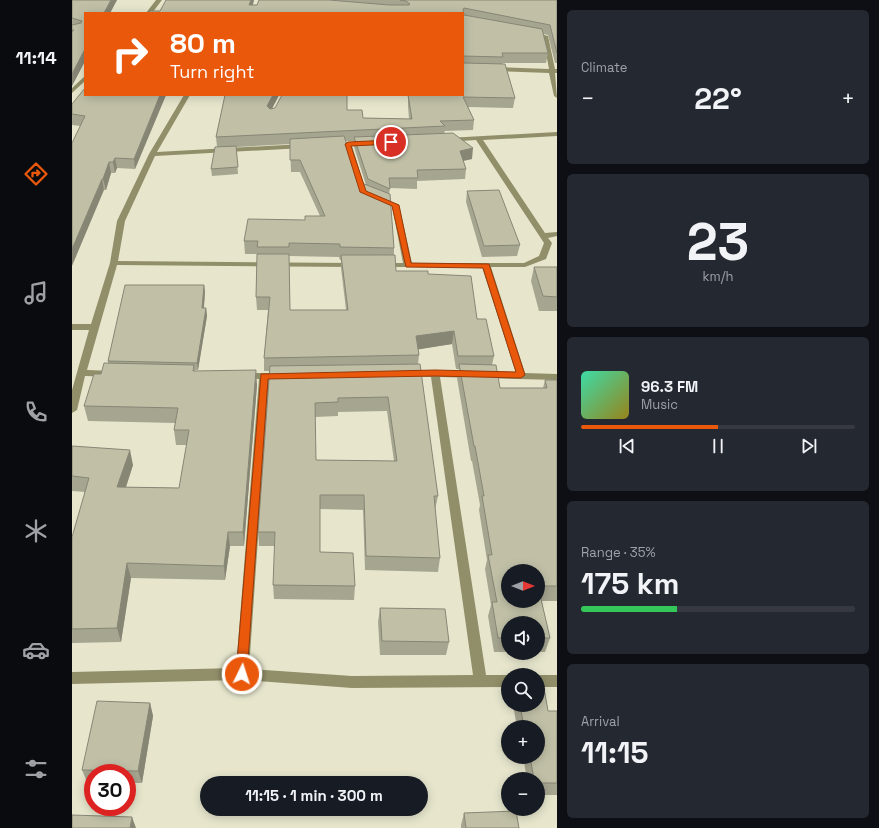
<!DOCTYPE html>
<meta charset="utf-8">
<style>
body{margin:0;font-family:"Space Grotesk",sans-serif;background:#242831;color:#f1f3f6;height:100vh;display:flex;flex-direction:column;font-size:15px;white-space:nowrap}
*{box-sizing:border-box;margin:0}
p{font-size:13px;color:#9ea1a6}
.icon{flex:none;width:22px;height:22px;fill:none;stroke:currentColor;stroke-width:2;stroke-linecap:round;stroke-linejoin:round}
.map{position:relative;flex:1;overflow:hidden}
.panel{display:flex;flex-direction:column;gap:10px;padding:10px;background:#0d0f14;width:322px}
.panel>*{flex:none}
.guide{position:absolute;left:12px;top:12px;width:380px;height:84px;border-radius:0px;box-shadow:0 2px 10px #0003;background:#ea580c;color:#fff;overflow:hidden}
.needle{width:26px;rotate:90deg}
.tools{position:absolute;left:429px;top:564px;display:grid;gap:8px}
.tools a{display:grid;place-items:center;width:44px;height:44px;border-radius:50%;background:#171b24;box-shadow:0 2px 10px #0003;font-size:20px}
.speed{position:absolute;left:12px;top:764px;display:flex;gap:8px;font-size:20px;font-weight:700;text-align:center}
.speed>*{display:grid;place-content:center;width:52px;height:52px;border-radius:50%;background:#171b24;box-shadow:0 2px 10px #0003;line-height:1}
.speed .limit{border:6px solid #d22;background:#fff;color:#111}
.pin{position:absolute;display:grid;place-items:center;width:34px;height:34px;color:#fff;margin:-17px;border:2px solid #fff;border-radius:50%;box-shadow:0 1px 4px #0007}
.me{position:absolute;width:44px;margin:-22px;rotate:4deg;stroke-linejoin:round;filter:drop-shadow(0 0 3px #0008)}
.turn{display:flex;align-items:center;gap:14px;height:84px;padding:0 20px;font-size:18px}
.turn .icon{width:52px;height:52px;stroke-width:2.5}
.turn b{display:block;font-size:28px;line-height:34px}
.big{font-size:30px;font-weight:700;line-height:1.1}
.panel .tile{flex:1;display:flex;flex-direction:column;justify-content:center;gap:6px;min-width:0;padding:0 14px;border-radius:6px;background:#242831}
.panel .dial{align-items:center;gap:0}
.dial b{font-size:52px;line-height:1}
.song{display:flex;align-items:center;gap:12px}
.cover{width:48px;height:48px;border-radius:6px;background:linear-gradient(135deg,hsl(160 70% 55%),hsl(50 70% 35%))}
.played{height:4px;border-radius:2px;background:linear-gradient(90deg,#ea580c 50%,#363941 50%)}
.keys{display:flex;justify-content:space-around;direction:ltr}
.heat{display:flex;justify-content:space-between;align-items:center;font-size:22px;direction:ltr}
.charge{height:6px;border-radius:3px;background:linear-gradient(90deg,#34c759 35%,#363941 0)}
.trip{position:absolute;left:128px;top:776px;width:228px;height:40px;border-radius:20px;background:#171b24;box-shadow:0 2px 10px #0003;font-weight:700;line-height:40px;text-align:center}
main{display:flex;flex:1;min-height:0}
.dock{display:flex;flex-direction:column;width:72px;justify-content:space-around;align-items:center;background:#090b0e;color:#9ea1a6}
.dock .icon{width:28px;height:28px}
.dock .current{color:#ea580c}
.dock b{font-size:18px;color:#f1f3f6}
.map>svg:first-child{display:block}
</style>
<main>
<nav class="dock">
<b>11:14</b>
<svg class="icon current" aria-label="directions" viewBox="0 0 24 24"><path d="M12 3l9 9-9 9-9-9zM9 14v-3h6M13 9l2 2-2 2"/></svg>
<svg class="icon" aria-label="music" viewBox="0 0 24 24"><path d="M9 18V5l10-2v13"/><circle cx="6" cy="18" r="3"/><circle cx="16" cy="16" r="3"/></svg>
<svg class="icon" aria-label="phone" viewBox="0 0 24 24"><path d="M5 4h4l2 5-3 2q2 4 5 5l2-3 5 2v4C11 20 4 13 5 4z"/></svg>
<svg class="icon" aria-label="climate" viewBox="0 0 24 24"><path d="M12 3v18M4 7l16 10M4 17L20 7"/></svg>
<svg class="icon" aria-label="car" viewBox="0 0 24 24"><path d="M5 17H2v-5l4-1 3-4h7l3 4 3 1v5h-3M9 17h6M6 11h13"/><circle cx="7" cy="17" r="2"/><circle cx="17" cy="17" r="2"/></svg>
<svg class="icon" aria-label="filters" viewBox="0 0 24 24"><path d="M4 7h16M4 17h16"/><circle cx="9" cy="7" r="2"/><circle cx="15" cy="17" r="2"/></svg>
</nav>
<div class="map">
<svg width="485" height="828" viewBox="0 0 485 828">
<rect width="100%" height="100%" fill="#e7e6cd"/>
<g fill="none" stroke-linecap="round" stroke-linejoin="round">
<path fill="#918f69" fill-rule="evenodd" d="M84 0H90L80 13H74Z
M460 32 476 36 483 69H485V73H483L485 98 482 96 477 73 421 71 418 69 421 67 477 69 471 37 458 35 457 34Z
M13 76V81L0 93V88Z
M112 95H118L85 152 231 144 234 146 231 148 83 156 53 221 46 261 282 263 286 265 282 267 45 265 15 370 43 371 48 374 43 377 13 376 5 410 0 413V390L17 330H0V324H19L38 263 45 221 77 154Z
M485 132V136L411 140 473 233 485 232V236L476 238 480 243 474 259 453 267H419L453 373 485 374V380L368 377 414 675H436V687L280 688 170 680 0 684V672L164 668 187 379 168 378 166 376 168 374 171 373H209L214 376 209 379H197L177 669 280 676 401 675 359 377 337 376 332 373 337 370 444 373 410 267H307L306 265 310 263H331L320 206 288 194 273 146 261 147 258 145 261 143 297 142V144L280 146 294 191 327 205 340 263H452L467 256 472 243 404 140 375 142 372 140 375 138Z
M466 675H485V687H466Z"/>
</g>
<path fill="#a6a590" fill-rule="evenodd" d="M0 0H45L38 13H13V61L0 86Z
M182 0 181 5H185L187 0H485V63H483L476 35 471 34 476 53 474 63H430L443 98 441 108 396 107 402 120 401 130 373 131 372 133 400 159 391 160 394 169 393 179 345 181V189L318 188 317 194 322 248V255L324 271 356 274 405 319 422 356 420 365 428 388H471L473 380H485V601H469L478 638 473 652H466V623H436V652H422L416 616 419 605 413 569 415 560 407 510 408 505 400 461H399L385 378 387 369H384L380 344 346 349 347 355 346 364 366 496 363 510 368 558 366 572 293 570 291 510 248 509V552L283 586 282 600 202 599 201 585 203 546H187L186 532 197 371H192V358L196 310H185L184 297 186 254H173L172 241 233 220 248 216 228 172H219L218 144 164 147 166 174 140 176 139 169 145 147 144 137 153 95H207L200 109 275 110 291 118 337 119 336 106V95H391V13L88 11ZM274 141H282V147L294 185 287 182ZM217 256 267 257 268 260H269V268L274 310H218ZM315 411 322 461 244 460 243 417 266 416V412Z
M13 95H94L63 169 45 168 43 173H39L34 190H32L8 126 0 125V104Z
M395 191 448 245 445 256 410 257 394 202Z
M462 267H485V311H467L459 281Z
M132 285 133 292 132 308H134L135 316 126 370H123V371L185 385 172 546H158L153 580 59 578 49 642 0 643V537L13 492 0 491V446L61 465 54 487 107 488 115 445H104L102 430 103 423 16 421 12 406 36 363V361Z
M308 608 377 642 374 655H308L306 622Z
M78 703 81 716 70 783H55V773H21V782H15L10 770Z
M441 705H466L476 711H485V795H466V779H455L451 757H466V727H445Z
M392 813 447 828H389V825Z"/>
<path fill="#878675" d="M39 0H45L38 13H32Z
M179 0H182L178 13 177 5Z
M13 49V61L0 86V74Z
M88 95H94L63 169 62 159Z
M201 95H207L196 116 195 106Z
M401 148 400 159 387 162 388 151Z
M43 158 45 168 43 173 41 162Z
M37 162 39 173 34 190 31 179Z
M30 179 32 190 0 266V249Z
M132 285 133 292 131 316 130 308Z
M134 308 135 316 126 370 125 363Z
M382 331 380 344 343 350 344 336Z
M184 370 185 385 172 546 171 532Z
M58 450 61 465 49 502 45 487Z
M156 532 158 546 153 580 152 566Z
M55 563 59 578 49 642 45 628Z
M78 703 81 716 70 783 66 771Z
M60 817 64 828H58Z"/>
<path fill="#c1c0a7" stroke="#878675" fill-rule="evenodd" d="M0 0H39L32 13H13V49L0 74V32L2 30H0V25L9 23 10 21 0 18Z
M94 0H179L177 5H185L187 0H257L317 5H337L338 4 334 1 328 0H485V53L478 25 392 8 391 10 392 15 470 29 476 53H430L431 57 391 56V57V13H76L78 11H88Z
M391 62 392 63 433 64 443 98 391 97 402 120 368 121 373 126 144 137 153 95H201L195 106 198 109 203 108 210 95H275V110H290L291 118 340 119 336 95H391Z
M13 88V95H88L62 159 43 158 41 162H37L31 179H30L0 249V143L13 116 0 114V104Z
M381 133 401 148 388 151 394 169 345 170 346 178H317L318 189 296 179 282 137Z
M272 136 287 182 318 194 322 248 268 247V244L217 243V247H185L186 241H172L176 219 233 220V216H253L228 160H218V139Z
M164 146 166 167 139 169 143 147Z
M427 190 448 245 412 246 395 191Z
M185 254H217L218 310H276L269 255H323L324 271H356V274L399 276 405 319H414L422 356H386L382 331 344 336 347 355 192 358 198 297H184Z
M462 267H485V297L471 296Z
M53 285H132L130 308H134L125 363 36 361Z
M32 363 122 365 121 371 184 370 171 532H156L152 566 55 563 45 628 0 629V537L17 478 0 476V446L58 450 45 487 107 488 117 430H102L106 408 12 406 22 374H29Z
M348 364 366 496H362L368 558 294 556 292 495H248V552L281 553 283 586 201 585 203 532H186L198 366ZM316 397 325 461 244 460 243 403 266 402V398Z
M387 364 424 365 428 388H475L473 380H485V586H466L478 638H466V623H436V638H426L420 602H425L416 555H420L410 496H412L403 446H402ZM436 571H466V601H436Z
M308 608 373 609 377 642 310 641Z
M466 688H472L476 711H485V783H466V779H462L458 757H466V727H452L448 705H466Z
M25 701 78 703 66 771 10 770Z
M444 811 447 828H394L392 813Z
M0 815 60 817 58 828H0Z"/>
<path fill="#ea580c" stroke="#983908" d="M319 140 321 141V144L279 146 294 191 327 205 339 263 417 264 453 375 449 378 363 376 196 379 175 674 174 678 170 679 165 678 164 674 189 374 363 370 444 372 411 268 334 267 320 206 288 192 273 144 276 142Z"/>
</svg>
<div class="tools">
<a><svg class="needle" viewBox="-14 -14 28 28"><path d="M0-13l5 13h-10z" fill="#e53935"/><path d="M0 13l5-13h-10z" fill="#9ea1a6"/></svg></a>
<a><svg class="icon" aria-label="sound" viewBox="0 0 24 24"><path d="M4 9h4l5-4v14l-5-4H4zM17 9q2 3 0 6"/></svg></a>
<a><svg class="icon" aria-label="search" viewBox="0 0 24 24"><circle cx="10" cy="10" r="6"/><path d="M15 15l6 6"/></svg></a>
<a>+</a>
<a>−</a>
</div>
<div class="speed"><div class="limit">30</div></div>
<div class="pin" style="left:319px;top:142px;background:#d93025"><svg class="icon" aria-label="arrive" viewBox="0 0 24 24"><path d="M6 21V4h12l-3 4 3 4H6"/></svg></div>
<svg class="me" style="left:170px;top:674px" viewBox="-20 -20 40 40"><circle r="17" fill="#ea580c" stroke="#fff" stroke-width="3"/><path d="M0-11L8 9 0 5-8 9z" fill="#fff"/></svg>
<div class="trip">11:15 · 1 min · 300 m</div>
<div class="guide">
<div class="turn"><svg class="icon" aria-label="right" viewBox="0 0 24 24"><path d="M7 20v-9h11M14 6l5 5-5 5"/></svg><div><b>80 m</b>Turn right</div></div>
</div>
</div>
<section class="panel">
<div class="tile"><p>Climate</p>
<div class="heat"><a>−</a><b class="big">22°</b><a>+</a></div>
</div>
<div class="tile dial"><b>23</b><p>km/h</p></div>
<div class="tile">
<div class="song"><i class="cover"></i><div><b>96.3 FM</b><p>Music</p></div></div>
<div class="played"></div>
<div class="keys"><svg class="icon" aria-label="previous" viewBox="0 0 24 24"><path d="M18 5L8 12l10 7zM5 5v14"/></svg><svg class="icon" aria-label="pause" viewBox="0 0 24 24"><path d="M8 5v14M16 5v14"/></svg><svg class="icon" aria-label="next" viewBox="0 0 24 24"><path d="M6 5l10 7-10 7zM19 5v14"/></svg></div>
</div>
<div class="tile"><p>Range · 35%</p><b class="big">175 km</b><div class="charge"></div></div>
<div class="tile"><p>Arrival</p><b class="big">11:15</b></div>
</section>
</main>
